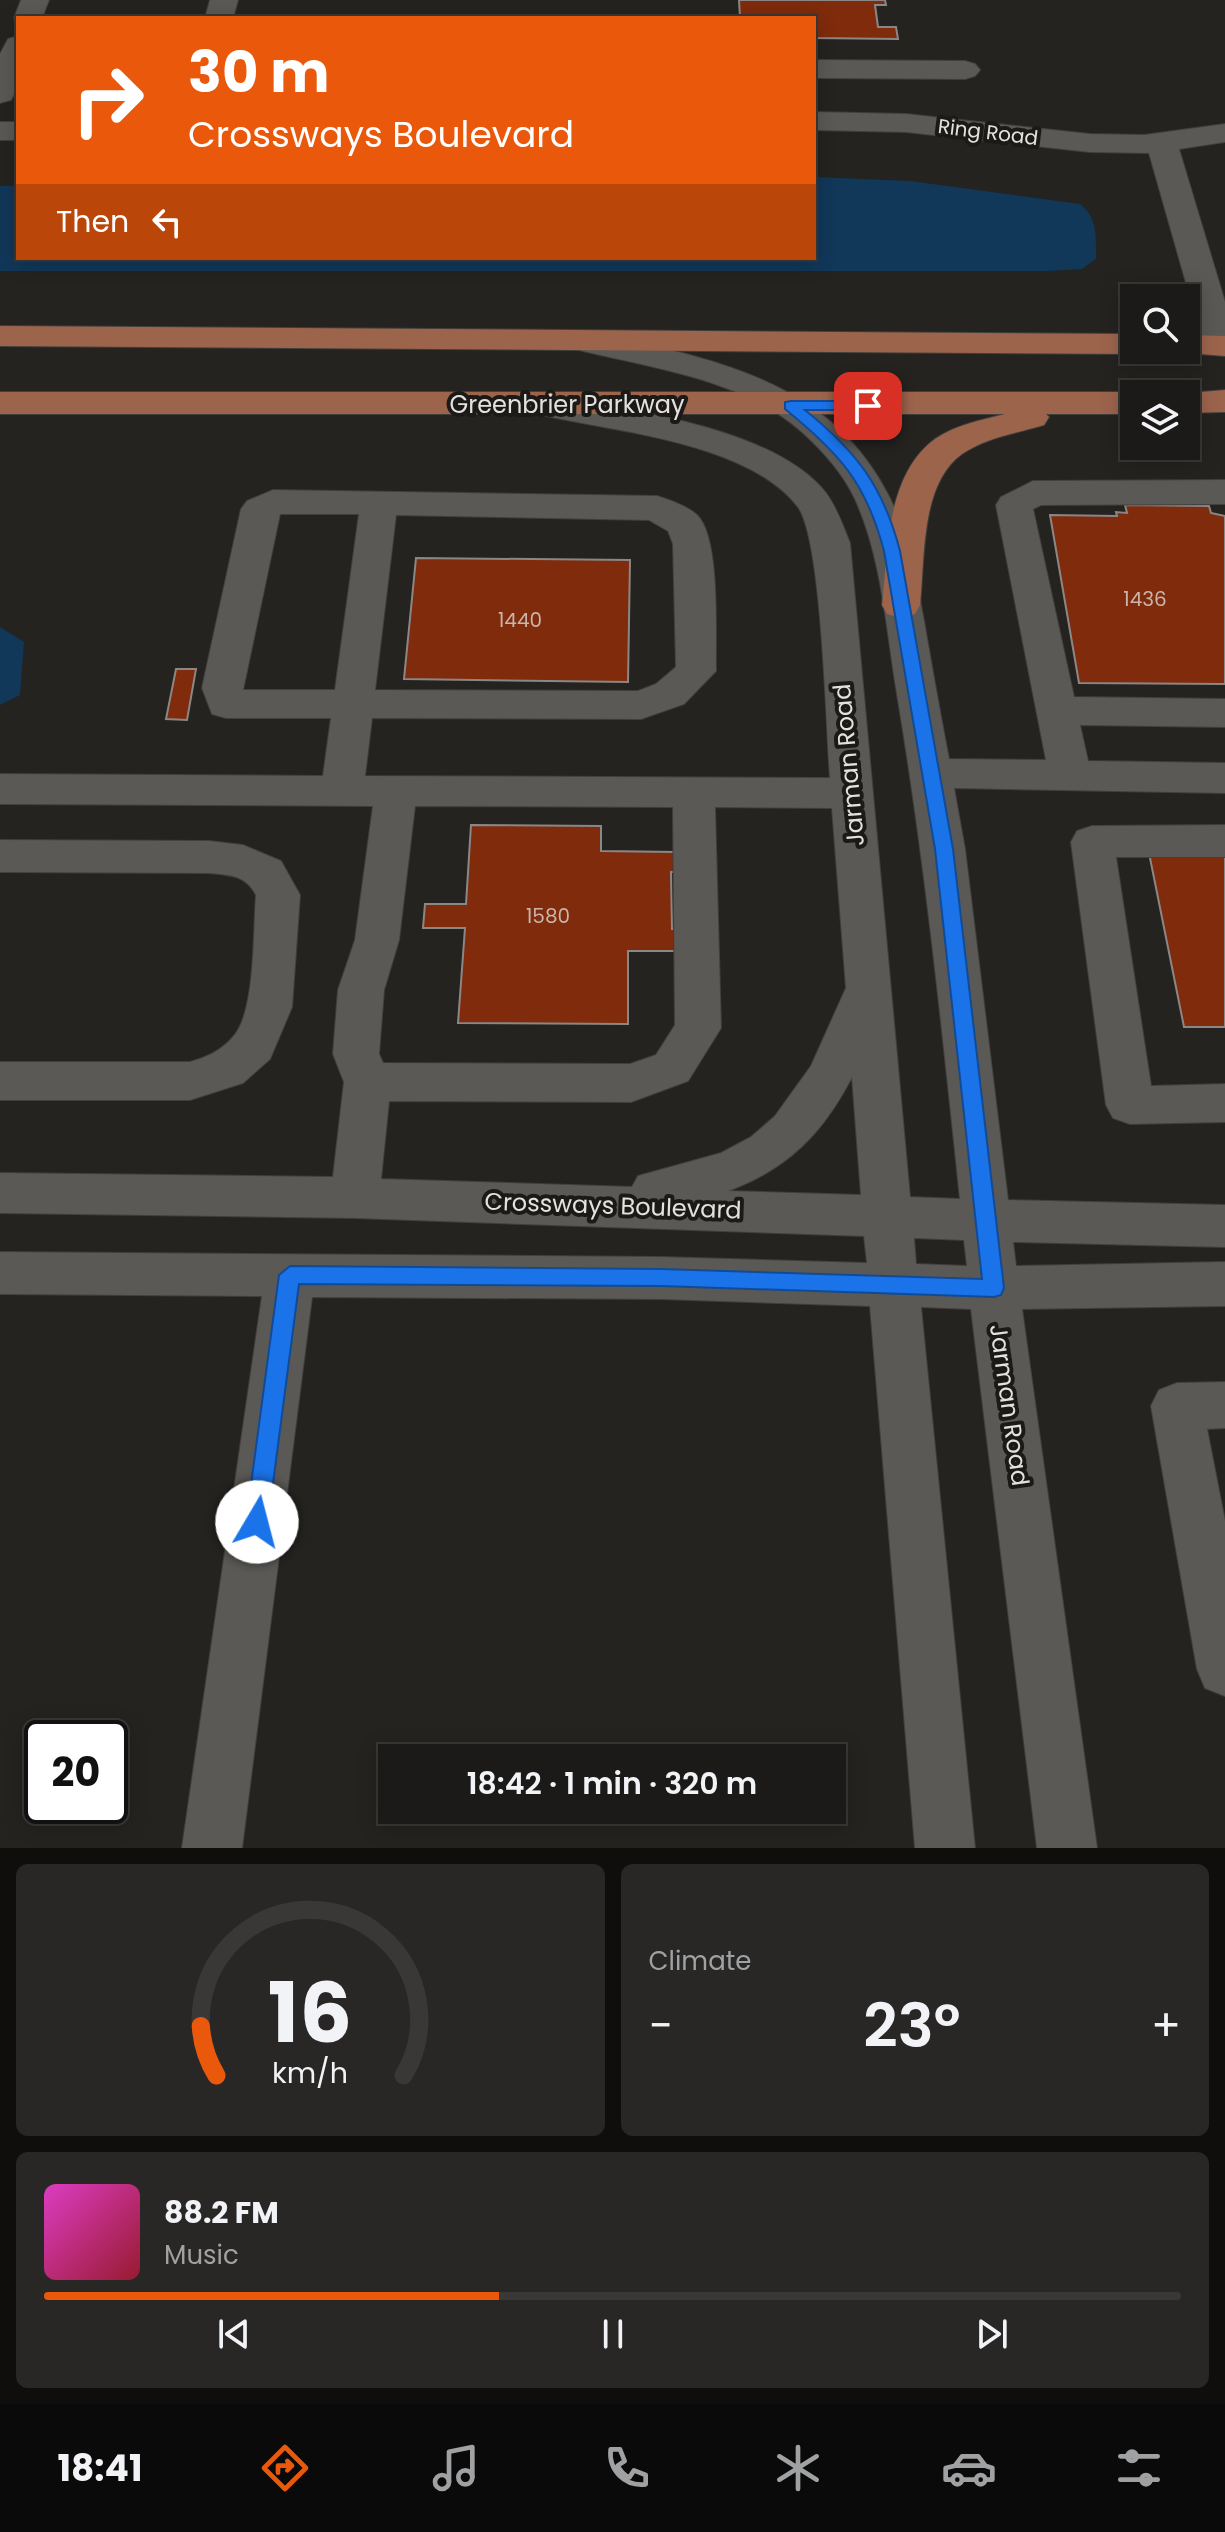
<!DOCTYPE html>
<meta charset="utf-8">
<style>
body{margin:0;font-family:Poppins,sans-serif;background:#282725;color:#f1f3f6;height:100vh;display:flex;flex-direction:column;font-size:30px;white-space:nowrap}
*{box-sizing:border-box;margin:0}
p{font-size:26px;color:#a0a1a2}
.icon{flex:none;width:44px;height:44px;fill:none;stroke:currentColor;stroke-width:2;stroke-linecap:round;stroke-linejoin:round}
.map{position:relative;height:1848px;overflow:hidden}
.panel{display:flex;flex-direction:column;gap:16px;padding:16px;background:#0f0e0d;flex:1}
.panel>*{flex:none}
.top-card{position:absolute;left:16px;top:16px;width:800px;height:244px;border-radius:0px;box-shadow:0 4px 20px #0003,0 0 0 2px #393837;background:#ea580c;color:#fff;overflow:hidden}
.tools{position:absolute;left:1120px;top:284px;display:grid;gap:16px}
.tools a{display:grid;place-items:center;width:80px;height:80px;border-radius:0px;background:#1b1a18;box-shadow:0 4px 20px #0003,0 0 0 2px #393837;font-size:40px}
.speed{position:absolute;left:24px;top:1720px;display:flex;gap:16px;font-size:40px;font-weight:700;text-align:center}
.speed>*{display:grid;place-content:center;width:104px;height:104px;border-radius:50%;background:#1b1a18;box-shadow:0 4px 20px #0003,0 0 0 2px #393837;line-height:1}
.speed .limit{border:4px solid #111;border-radius:12px;background:#fff;color:#111}
.pin{position:absolute;display:grid;place-items:center;width:68px;height:68px;color:#fff;margin:-34px;border-radius:16px;box-shadow:0 4px 12px #0006}
.me{position:absolute;width:88px;margin:-44px;rotate:8deg;stroke-linejoin:round;filter:drop-shadow(0 0 6px #0008)}
.turn{display:flex;align-items:center;gap:28px;height:168px;padding:0 40px;font-size:36px}
.turn .icon{width:104px;height:104px;stroke-width:2.5}
.turn b{display:block;font-size:56px;line-height:68px}
.then{display:flex;align-items:center;height:76px;padding:0 40px;background:#0003;gap:16px;font-size:30px}
.big{font-size:60px;font-weight:600;line-height:1.1}
.panel .card{flex:1;display:flex;flex-direction:column;justify-content:center;gap:12px;min-width:0;padding:0 28px;border-radius:12px;background:#282725}
.panel .dial{align-items:center;gap:0}
.dial svg{height:208px;overflow:visible;fill:none;stroke:#393837;stroke-width:7;stroke-linecap:round;text-anchor:middle}
.dial text{fill:#f1f3f6;stroke:none}
.song{display:flex;align-items:center;gap:24px}
.cover{width:96px;height:96px;border-radius:12px;background:linear-gradient(135deg,hsl(310 70% 55%),hsl(350 70% 35%))}
.played{height:8px;border-radius:4px;background:linear-gradient(90deg,#ea580c 40%,#393837 40%)}
.keys{display:flex;justify-content:space-around;direction:ltr}
.heat{display:flex;justify-content:space-between;align-items:center;font-size:44px;direction:ltr}
.panel .tiles{flex:1;display:grid;gap:16px;grid-template-columns:1fr 1fr}
.card:last-child{grid-column:span 2}
.trip{position:absolute;left:378px;top:1744px;width:468px;height:80px;border-radius:0px;background:#1b1a18;box-shadow:0 4px 20px #0003,0 0 0 2px #393837;font-weight:600;line-height:80px;text-align:center}
.tab-bar{display:flex;height:128px;justify-content:space-around;align-items:center;background:#0b0a0a;color:#a0a1a2}
.tab-bar .icon{width:56px;height:56px}
.tab-bar .on{color:#ea580c}
.tab-bar b{font-size:36px;color:#f1f3f6}
.map>svg:first-child{display:block}
</style>
<div class="map">
<svg width="1225" height="1848" viewBox="0 0 1225 1848">
<rect width="100%" height="100%" fill="#242320"/>
<path fill="#113759" d="M814 177 910 181 1080 204C1098 217 1096 238 1096 259L1082 269 1048 271H0V186H18V258H814Z
M0 627 24 642 20 695 0 705Z"/>
<path fill="#7f2b0c" stroke="#8b8786" stroke-width="2" d="M739 0H885L886 5H875L878 27H896L898 39 814 38V18H740Z
M1125 505 1209 506 1211 513 1225 516V684L1079 683 1050 515 1117 516 1116 512 1127 513Z
M416 558 630 560 628 682 404 679Z
M176 669H196L187 720 166 719Z
M471 825 601 826V851L676 852V872H671L672 929H676L677 951H628V1024L458 1023 465 928H423L425 904H466Z
M1149 853H1225V1027H1184Z"/>
<g fill="none" stroke-linecap="round" stroke-linejoin="round">
<defs>
<path id="minor" d="M21 0H49L42 18H18V24L14 18Z
M210 0H238L233 18H205Z
M18 36V86L11 100 0 103V54L8 39Z
M814 60 965 61 975 64 980 70 975 76 965 79 814 78Z
M814 112 906 114 1090 134 1144 135 1225 124V142L1179 149 1225 302V355L1209 353 1204 346 1149 153 1090 152 906 132 814 130Z
M0 122H18V140H0Z
M583 331C732 362 860 385 910 549 917 572 919 597 924 621 932 667 940 713 949 759L1046 760 996 505 1001 497 1033 481 1225 480V504L1041 505 1033 509 1074 697 1225 699V727L1080 725 1088 761 1225 763V793L954 788 965 849 1008 1200 1225 1205V1247L1013 1242 1016 1266 1225 1262V1306L1022 1309 1097 1848H1037L971 1309 921 1307 975 1848H915L870 1306 661 1299 312 1297 242 1848H182L262 1296 0 1294V1252L661 1257 867 1263 864 1236 355 1218 0 1213V1173L333 1177 344 1082 333 1054 338 990 355 940 373 806 0 804V774L323 776 331 718H226L212 714 202 688 241 509 247 501 273 490 657 496C670 500 687 506 697 515 721 538 715 637 716 671L684 704 641 719 372 718 365 776 830 778C826 727 822 540 798 507 748 441 608 431 533 413L527 405 533 397 545 394C624 410 773 426 826 493 837 508 843 526 850 543L910 1197 960 1199C942 1029 925 861 897 694 886 629 882 558 855 499 843 473 823 451 802 432 740 377 648 368 571 348L566 341 571 334ZM280 514H359L335 690H243ZM396 515 649 520 668 531 673 544 676 667 656 684 638 691 375 690ZM415 806 673 807 675 1025 656 1055 630 1064 383 1063 379 1054 384 990 399 940ZM715 807 832 808 846 988 811 1066 775 1116 751 1137 721 1153 638 1176 632 1187 381 1179 389 1101 631 1102 688 1081 721 1028ZM852 1077 861 1195 728 1191C788 1169 823 1133 852 1077ZM914 1238 964 1240 967 1266 916 1264Z
M1225 825V857H1116L1151 1086 1225 1084V1122L1130 1124 1113 1118 1106 1105 1071 842 1077 831 1092 826Z
M0 840 209 841 243 845 281 861 300 895 292 1007 270 1059 243 1083 190 1100H0V1062H190C207 1057 221 1051 233 1037 256 1012 253 930 256 895 246 875 230 875 209 873L0 872Z
M1225 1382V1428L1207 1429 1225 1521V1696L1205 1688 1197 1669 1151 1406 1159 1390 1177 1383Z"/>
<path id="major" d="M0 326 1134 334V350H1147L1134 354 0 346Z
M1186 335 1225 336V356L1174 352 1186 350Z
M1225 390V412L1186 413V394H1176Z
M0 392H1134L1141 394H1134V414H1046L1049 417 1044 425C1017 433 985 438 962 454 920 484 925 559 920 605L915 614 901 618 887 614 882 605C888 551 886 475 935 439 955 425 982 420 1005 414H0Z"/>
</defs>
<use href="#minor" stroke="#403f3d" stroke-width="2"/>
<use href="#major" stroke="#403f3d" stroke-width="2"/>
<use href="#minor" fill="#5a5956" fill-rule="evenodd"/>
<use href="#major" fill="#9d644c" fill-rule="evenodd"/>
</g>
<path fill="#1a73e8" stroke="#114b97" stroke-width="2" d="M791 401H868L875 406 868 410H805C857 452 883 486 900 551L953 849 1004 1288 1001 1295 994 1297 661 1286 299 1284 268 1522 265 1529 257 1532 249 1529 246 1522 279 1275 290 1266 661 1269 982 1279 935 849 884 551C866 482 839 453 785 409V402Z"/>
<g text-anchor="middle" stroke-width="8" stroke-linejoin="round" paint-order="stroke">
<g font-size="20" fill="#e3e2e0" stroke="#1b1a17">
<text transform="translate(988 132) rotate(7)" y="7">Ring Road</text>
</g>
<g font-size="20" fill="#cab4ab">
<text x="1145" y="606">1436</text>
<text x="520" y="627">1440</text>
<text x="548" y="923">1580</text>
</g>
<g font-size="24" fill="#e3e2e0" stroke="#1b1a17">
<text x="567" y="413">Greenbrier Parkway</text>
<text transform="translate(849 765) rotate(-95)" y="8">Jarman Road</text>
<text transform="translate(613 1206) rotate(2)" y="8">Crossways Boulevard</text>
<text transform="translate(1009 1405) rotate(82)" y="8">Jarman Road</text>
</g>
</g>
</svg>
<div class="tools">
<a><svg class="icon" aria-label="search" viewBox="0 0 24 24"><circle cx="10" cy="10" r="6"/><path d="M15 15l6 6"/></svg></a>
<a><svg class="icon" aria-label="layers" viewBox="0 0 24 24"><path d="M12 4l9 5-9 5-9-5zM3 14l9 5 9-5"/></svg></a>
</div>
<div class="speed"><div class="limit">20</div></div>
<div class="pin" style="left:868px;top:406px;background:#d93025"><svg class="icon" aria-label="arrive" viewBox="0 0 24 24"><path d="M6 21V4h12l-3 4 3 4H6"/></svg></div>
<svg class="me" style="left:257px;top:1522px" viewBox="-20 -20 40 40"><circle r="19" fill="#fff"/><path d="M0-13L10 11 0 6-10 11z" fill="#1a73e8"/></svg>
<div class="trip">18:42 · 1 min · 320 m</div>
<div class="top-card">
<div class="turn"><svg class="icon" aria-label="right" viewBox="0 0 24 24"><path d="M7 20v-9h11M14 6l5 5-5 5"/></svg><div><b>30 m</b>Crossways Boulevard</div></div>
<div class="then">Then<svg class="icon" aria-label="left" viewBox="0 0 24 24"><path d="M17 20v-9H6M10 6l-5 5 5 5"/></svg></div>
</div>
</div>
<section class="panel">
<div class="tiles">
<div class="card dial"><svg viewBox="0 0 100 80">
<path d="M14 69A42 42 0 1 1 86 69"/>
<path d="M14 69A42 42 0 0 1 8 50" stroke="#ea580c"/>
<text x="50" y="56" font-size="32" font-weight="700">16</text>
<text x="50" y="72" font-size="11">km/h</text>
</svg></div>
<div class="card"><p>Climate</p>
<div class="heat"><a>−</a><b class="big">23°</b><a>+</a></div>
</div>
<div class="card">
<div class="song"><i class="cover"></i><div><b>88.2 FM</b><p>Music</p></div></div>
<div class="played"></div>
<div class="keys"><svg class="icon" aria-label="previous" viewBox="0 0 24 24"><path d="M18 5L8 12l10 7zM5 5v14"/></svg><svg class="icon" aria-label="pause" viewBox="0 0 24 24"><path d="M8 5v14M16 5v14"/></svg><svg class="icon" aria-label="next" viewBox="0 0 24 24"><path d="M6 5l10 7-10 7zM19 5v14"/></svg></div>
</div>
</div>
</section>
<nav class="tab-bar">
<b>18:41</b>
<svg class="icon on" aria-label="directions" viewBox="0 0 24 24"><path d="M12 3l9 9-9 9-9-9zM9 14v-3h6M13 9l2 2-2 2"/></svg>
<svg class="icon" aria-label="music" viewBox="0 0 24 24"><path d="M9 18V5l10-2v13"/><circle cx="6" cy="18" r="3"/><circle cx="16" cy="16" r="3"/></svg>
<svg class="icon" aria-label="phone" viewBox="0 0 24 24"><path d="M5 4h4l2 5-3 2q2 4 5 5l2-3 5 2v4C11 20 4 13 5 4z"/></svg>
<svg class="icon" aria-label="climate" viewBox="0 0 24 24"><path d="M12 3v18M4 7l16 10M4 17L20 7"/></svg>
<svg class="icon" aria-label="car" viewBox="0 0 24 24"><path d="M5 17H2v-5l4-1 3-4h7l3 4 3 1v5h-3M9 17h6M6 11h13"/><circle cx="7" cy="17" r="2"/><circle cx="17" cy="17" r="2"/></svg>
<svg class="icon" aria-label="filters" viewBox="0 0 24 24"><path d="M4 7h16M4 17h16"/><circle cx="9" cy="7" r="2"/><circle cx="15" cy="17" r="2"/></svg>
</nav>
